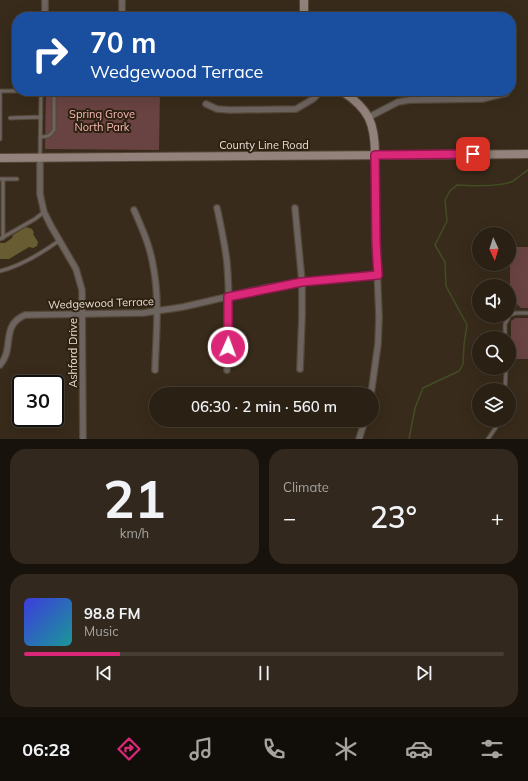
<!DOCTYPE html>
<meta charset="utf-8">
<style>
body{margin:0;font-family:Mulish,sans-serif;background:#32281d;color:#f1f3f6;height:100vh;display:flex;flex-direction:column;font-size:15px;white-space:nowrap}
*{box-sizing:border-box;margin:0}
p{font-size:13px;color:#a5a3a0}
.icon{flex:none;width:22px;height:22px;fill:none;stroke:currentColor;stroke-width:2;stroke-linecap:round;stroke-linejoin:round}
.map{position:relative;height:439px;overflow:hidden}
.drawer{display:flex;flex-direction:column;gap:10px;padding:10px;background:#17120b;flex:1}
.drawer>*{flex:none}
.top-card{position:absolute;left:12px;top:12px;width:504px;height:84px;border-radius:16px;box-shadow:0 4px 16px #0002,0 0 0 1px #463e34;background:#1a4fa0;color:#fff;overflow:hidden}
.needle{width:26px;rotate:176deg}
.buttons{position:absolute;left:472px;top:227px;display:grid;gap:8px}
.buttons a{display:grid;place-items:center;width:44px;height:44px;border-radius:50%;background:#2a2014;box-shadow:0 4px 16px #0002,0 0 0 1px #463e34;font-size:20px}
.speed{position:absolute;left:12px;top:375px;display:flex;gap:8px;font-size:20px;font-weight:700;text-align:center}
.speed>*{display:grid;place-content:center;width:52px;height:52px;border-radius:50%;background:#2a2014;box-shadow:0 4px 16px #0002,0 0 0 1px #463e34;line-height:1}
.speed .limit{border:2px solid #111;border-radius:6px;background:#fff;color:#111}
.pin{position:absolute;display:grid;place-items:center;width:34px;height:34px;color:#fff;margin:-17px;border-radius:8px;box-shadow:0 2px 6px #0006}
.me{position:absolute;width:44px;margin:-22px;rotate:2deg;stroke-linejoin:round;filter:drop-shadow(0 0 3px #0008)}
.turn{display:flex;align-items:center;gap:14px;height:84px;padding:0 12px;font-size:18px}
.turn .icon{width:52px;height:52px;stroke-width:2.5}
.turn b{display:block;font-size:28px;line-height:34px}
.big{font-size:30px;font-weight:600;line-height:1.1}
.drawer .widget{flex:1;display:flex;flex-direction:column;justify-content:center;gap:6px;min-width:0;padding:0 14px;border-radius:16px;background:#32281d}
.drawer .dial{align-items:center;gap:0}
.dial b{font-size:52px;line-height:1}
.song{display:flex;align-items:center;gap:12px}
.cover{width:48px;height:48px;border-radius:6px;background:linear-gradient(135deg,hsl(240 70% 55%),hsl(180 70% 35%))}
.played{height:4px;border-radius:2px;background:linear-gradient(90deg,#db2777 20%,#463e34 20%)}
.keys{display:flex;justify-content:space-around;direction:ltr}
.heat{display:flex;justify-content:space-between;align-items:center;font-size:22px;direction:ltr}
.drawer .tiles{flex:1;display:grid;gap:10px;grid-template-columns:1fr 1fr}
.widget:last-child{grid-column:span 2}
.trip{position:absolute;left:149px;top:387px;width:230px;height:40px;border-radius:20px;background:#2a2014;box-shadow:0 4px 16px #0002,0 0 0 1px #463e34;font-weight:600;line-height:40px;text-align:center}
.tab-bar{display:flex;height:64px;justify-content:space-around;align-items:center;background:#110d08;color:#a5a3a0}
.tab-bar .icon{width:28px;height:28px}
.tab-bar .current{color:#db2777}
.tab-bar b{font-size:18px;color:#f1f3f6}
.map>svg:first-child{display:block}
</style>
<div class="map">
<svg width="528" height="439" viewBox="0 0 528 439">
<rect width="100%" height="100%" fill="#382b1b"/>
<path fill="#694342" d="M46 91H160L159 150 45 149Z
M510 247H528V308H521L510 298Z
M515 318H528V359H511V321Z"/>
<g fill="none" stroke-linecap="round" stroke-linejoin="round">
<path stroke="#434d24" stroke-width="1.5" d="M409 439 415 408 423 388 459 371 463 364 464 344 467 325 446 286 445 262 435 245 447 221 445 200 450 191 457 185C469 186 502 187 513 181 518 178 523 173 528 170"/>
</g>
<path fill="#685d32" d="M95 121 100 125 91 133 87 129Z
M26 227 32 229 34 233 33 234 38 242 37 246 33 248 29 247 9 259H0V243H5L12 238 13 235Z"/>
<g fill="none" stroke-linecap="round" stroke-linejoin="round">
<defs>
<path id="lane" d="M0 91H17
M10 118 41 117
M40 137C47 137 50 136 54 130V97L50 91
M0 139V91
M40 157 41 91
M0 179H17
M3 238V179
M0 239 35 219 44 212
M0 271C21 266 42 253 60 240
M505 338V324L510 315 516 313H528
M505 390 506 368
M488 439 501 420"/>
<path id="street" d="M45 0V17
M122 0V17
M206 104 217 109 230 110 296 109 313 99 321 91
M369 117 398 102 410 100 482 99 506 93
M40 157V194L44 212 51 226 76 269 82 290 83 439
M217 208C221 226 225 244 227 263 230 298 229 334 227 370
M295 208 302 282V316L300 369
M134 210C142 228 150 246 153 265 160 300 156 335 155 370
M0 365C15 348 0 326 25 315L143 313 183 307 265 288 302 282 378 275
M371 394 378 344 379 317 376 243 375 155
M359 439 365 420"/>
<path id="secondary" d="M304 0V17
M342 91C369 109 375 123 375 155
M0 158 528 154"/>
</defs>
<use href="#lane" stroke="#544839" stroke-width="5"/>
<use href="#street" stroke="#544839" stroke-width="8"/>
<use href="#secondary" stroke="#544839" stroke-width="10"/>
<use href="#lane" stroke="#6e645f" stroke-width="3"/>
<use href="#street" stroke="#6e645f" stroke-width="5.5"/>
<use href="#secondary" stroke="#93827b" stroke-width="8"/>
</g>
<g fill="none" stroke-linecap="round" stroke-linejoin="round">
<defs>
<path id="route" d="M228 347V297L302 282 378 275 376 243 375 155 473 154"/>
</defs>
<use href="#route" stroke="#8e194d" stroke-width="10"/>
<use href="#route" stroke="#db2777" stroke-width="7"/>
</g>
<g text-anchor="middle" stroke-width="4" stroke-linejoin="round" paint-order="stroke">
<g font-size="11" fill="#f9bab7" stroke="#2e2111">
<text x="102" y="118">Spring Grove<tspan x="102" dy="13">North Park</tspan></text>
</g>
<g font-size="11" fill="#e7ded4" stroke="#2e2111">
<text x="264" y="149">County Line Road</text>
<text transform="translate(101 303) rotate(-2)" y="4">Wedgewood Terrace</text>
<text transform="translate(73 353) rotate(-90)" y="4">Ashford Drive</text>
</g>
</g>
</svg>
<div class="buttons">
<a><svg class="needle" viewBox="-14 -14 28 28"><path d="M0-13l5 13h-10z" fill="#e53935"/><path d="M0 13l5-13h-10z" fill="#a5a3a0"/></svg></a>
<a><svg class="icon" aria-label="sound" viewBox="0 0 24 24"><path d="M4 9h4l5-4v14l-5-4H4zM17 9q2 3 0 6"/></svg></a>
<a><svg class="icon" aria-label="search" viewBox="0 0 24 24"><circle cx="10" cy="10" r="6"/><path d="M15 15l6 6"/></svg></a>
<a><svg class="icon" aria-label="layers" viewBox="0 0 24 24"><path d="M12 4l9 5-9 5-9-5zM3 14l9 5 9-5"/></svg></a>
</div>
<div class="speed"><div class="limit">30</div></div>
<div class="pin" style="left:473px;top:154px;background:#d93025"><svg class="icon" aria-label="arrive" viewBox="0 0 24 24"><path d="M6 21V4h12l-3 4 3 4H6"/></svg></div>
<svg class="me" style="left:228px;top:347px" viewBox="-20 -20 40 40"><circle r="17" fill="#db2777" stroke="#fff" stroke-width="3"/><path d="M0-11L8 9 0 5-8 9z" fill="#fff"/></svg>
<div class="trip">06:30 · 2 min · 560 m</div>
<div class="top-card">
<div class="turn"><svg class="icon" aria-label="right" viewBox="0 0 24 24"><path d="M7 20v-9h11M14 6l5 5-5 5"/></svg><div><b>70 m</b>Wedgewood Terrace</div></div>
</div>
</div>
<section class="drawer">
<div class="tiles">
<div class="widget dial"><b>21</b><p>km/h</p></div>
<div class="widget"><p>Climate</p>
<div class="heat"><a>−</a><b class="big">23°</b><a>+</a></div>
</div>
<div class="widget">
<div class="song"><i class="cover"></i><div><b>98.8 FM</b><p>Music</p></div></div>
<div class="played"></div>
<div class="keys"><svg class="icon" aria-label="previous" viewBox="0 0 24 24"><path d="M18 5L8 12l10 7zM5 5v14"/></svg><svg class="icon" aria-label="pause" viewBox="0 0 24 24"><path d="M8 5v14M16 5v14"/></svg><svg class="icon" aria-label="next" viewBox="0 0 24 24"><path d="M6 5l10 7-10 7zM19 5v14"/></svg></div>
</div>
</div>
</section>
<nav class="tab-bar">
<b>06:28</b>
<svg class="icon current" aria-label="directions" viewBox="0 0 24 24"><path d="M12 3l9 9-9 9-9-9zM9 14v-3h6M13 9l2 2-2 2"/></svg>
<svg class="icon" aria-label="music" viewBox="0 0 24 24"><path d="M9 18V5l10-2v13"/><circle cx="6" cy="18" r="3"/><circle cx="16" cy="16" r="3"/></svg>
<svg class="icon" aria-label="phone" viewBox="0 0 24 24"><path d="M5 4h4l2 5-3 2q2 4 5 5l2-3 5 2v4C11 20 4 13 5 4z"/></svg>
<svg class="icon" aria-label="climate" viewBox="0 0 24 24"><path d="M12 3v18M4 7l16 10M4 17L20 7"/></svg>
<svg class="icon" aria-label="car" viewBox="0 0 24 24"><path d="M5 17H2v-5l4-1 3-4h7l3 4 3 1v5h-3M9 17h6M6 11h13"/><circle cx="7" cy="17" r="2"/><circle cx="17" cy="17" r="2"/></svg>
<svg class="icon" aria-label="filters" viewBox="0 0 24 24"><path d="M4 7h16M4 17h16"/><circle cx="9" cy="7" r="2"/><circle cx="15" cy="17" r="2"/></svg>
</nav>
